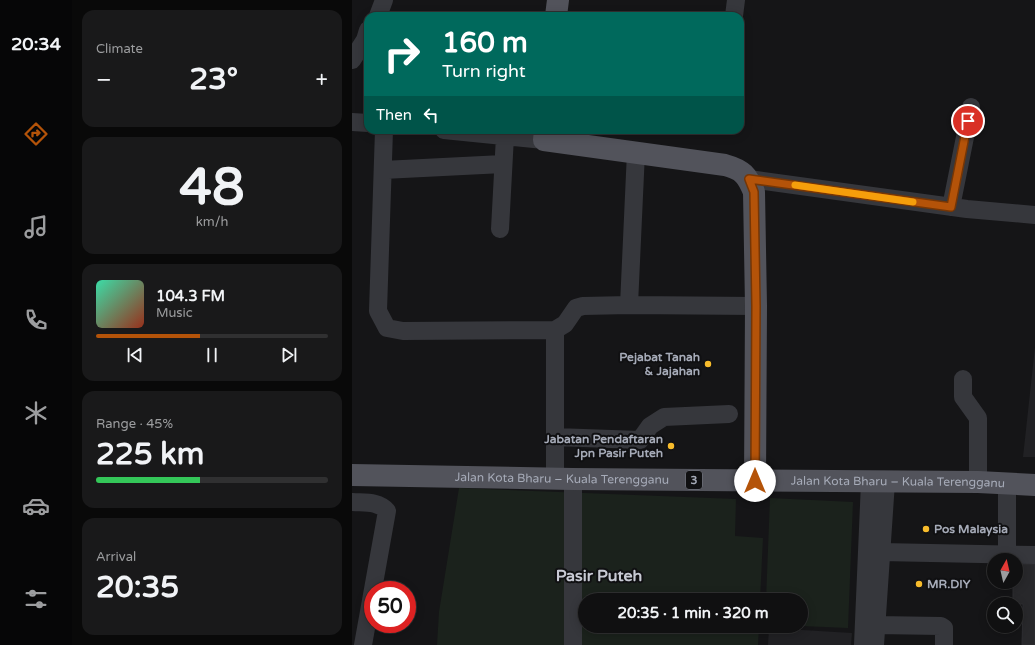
<!DOCTYPE html>
<meta charset="utf-8">
<style>
body{margin:0;font-family:"Varela Round",sans-serif;background:#19191a;color:#f1f3f6;height:100vh;display:flex;flex-direction:column;font-size:15px;white-space:nowrap}
*{box-sizing:border-box;margin:0}
p{font-size:13px;color:#9c9d9f}
.icon{flex:none;width:22px;height:22px;fill:none;stroke:currentColor;stroke-width:2;stroke-linecap:round;stroke-linejoin:round}
.map{position:relative;flex:1;overflow:hidden}
.panel{display:flex;flex-direction:column;gap:10px;padding:10px;background:#090909;width:280px}
.panel>*{flex:none}
.top-card{position:absolute;left:12px;top:12px;width:380px;height:122px;border-radius:12px;box-shadow:0 2px 10px #0003,0 0 0 1px #303031;background:#00695c;color:#fff;overflow:hidden}
.needle{width:26px;rotate:8deg}
.controls{position:absolute;left:635px;top:553px;display:grid;gap:8px}
.controls a{display:grid;place-items:center;width:36px;height:36px;border-radius:50%;background:#101011;box-shadow:0 2px 10px #0003,0 0 0 1px #303031;font-size:20px}
.speed{position:absolute;left:12px;top:581px;display:flex;gap:8px;font-size:20px;font-weight:700;text-align:center}
.speed>*{display:grid;place-content:center;width:52px;height:52px;border-radius:50%;background:#101011;box-shadow:0 2px 10px #0003,0 0 0 1px #303031;line-height:1}
.speed .limit{border:6px solid #d22;background:#fff;color:#111}
.pin{position:absolute;display:grid;place-items:center;width:34px;height:34px;color:#fff;margin:-17px;border:2px solid #fff;border-radius:50%;box-shadow:0 1px 4px #0007}
.me{position:absolute;width:44px;margin:-22px;rotate:0deg;stroke-linejoin:round;filter:drop-shadow(0 0 3px #0008)}
.turn{display:flex;align-items:center;gap:14px;height:84px;padding:0 12px;font-size:18px}
.turn .icon{width:52px;height:52px;stroke-width:2.5}
.turn b{display:block;font-size:28px;line-height:34px}
.then{display:flex;align-items:center;height:38px;padding:0 12px;background:#0003;gap:8px;font-size:15px}
.big{font-size:30px;font-weight:800;line-height:1.1}
.panel .card{flex:1;display:flex;flex-direction:column;justify-content:center;gap:6px;min-width:0;padding:0 14px;border-radius:12px;background:#19191a}
.panel .dial{align-items:center;gap:0}
.dial b{font-size:52px;line-height:1}
.song{display:flex;align-items:center;gap:12px}
.cover{width:48px;height:48px;border-radius:6px;background:linear-gradient(135deg,hsl(160 70% 55%),hsl(10 70% 35%))}
.played{height:4px;border-radius:2px;background:linear-gradient(90deg,#b45309 45%,#303031 45%)}
.keys{display:flex;justify-content:space-around;direction:ltr}
.heat{display:flex;justify-content:space-between;align-items:center;font-size:22px;direction:ltr}
.charge{height:6px;border-radius:3px;background:linear-gradient(90deg,#34c759 45%,#303031 0)}
.trip{position:absolute;left:226px;top:593px;width:230px;height:40px;border-radius:20px;background:#101011;box-shadow:0 2px 10px #0003,0 0 0 1px #303031;font-weight:800;line-height:40px;text-align:center}
main{display:flex;flex:1;min-height:0}
.dock{display:flex;flex-direction:column;width:72px;justify-content:space-around;align-items:center;background:#060607;color:#9c9d9f}
.dock .icon{width:28px;height:28px}
.dock .current{color:#b45309}
.dock b{font-size:18px;color:#f1f3f6}
.map>svg:first-child{display:block}
</style>
<main>
<nav class="dock">
<b>20:34</b>
<svg class="icon current" aria-label="directions" viewBox="0 0 24 24"><path d="M12 3l9 9-9 9-9-9zM9 14v-3h6M13 9l2 2-2 2"/></svg>
<svg class="icon" aria-label="music" viewBox="0 0 24 24"><path d="M9 18V5l10-2v13"/><circle cx="6" cy="18" r="3"/><circle cx="16" cy="16" r="3"/></svg>
<svg class="icon" aria-label="phone" viewBox="0 0 24 24"><path d="M5 4h4l2 5-3 2q2 4 5 5l2-3 5 2v4C11 20 4 13 5 4z"/></svg>
<svg class="icon" aria-label="climate" viewBox="0 0 24 24"><path d="M12 3v18M4 7l16 10M4 17L20 7"/></svg>
<svg class="icon" aria-label="car" viewBox="0 0 24 24"><path d="M5 17H2v-5l4-1 3-4h7l3 4 3 1v5h-3M9 17h6M6 11h13"/><circle cx="7" cy="17" r="2"/><circle cx="17" cy="17" r="2"/></svg>
<svg class="icon" aria-label="filters" viewBox="0 0 24 24"><path d="M4 7h16M4 17h16"/><circle cx="9" cy="7" r="2"/><circle cx="15" cy="17" r="2"/></svg>
</nav>
<section class="panel">
<div class="card"><p>Climate</p>
<div class="heat"><a>−</a><b class="big">23°</b><a>+</a></div>
</div>
<div class="card dial"><b>48</b><p>km/h</p></div>
<div class="card">
<div class="song"><i class="cover"></i><div><b>104.3 FM</b><p>Music</p></div></div>
<div class="played"></div>
<div class="keys"><svg class="icon" aria-label="previous" viewBox="0 0 24 24"><path d="M18 5L8 12l10 7zM5 5v14"/></svg><svg class="icon" aria-label="pause" viewBox="0 0 24 24"><path d="M8 5v14M16 5v14"/></svg><svg class="icon" aria-label="next" viewBox="0 0 24 24"><path d="M6 5l10 7-10 7zM19 5v14"/></svg></div>
</div>
<div class="card"><p>Range · 45%</p><b class="big">225 km</b><div class="charge"></div></div>
<div class="card"><p>Arrival</p><b class="big">20:35</b></div>
</section>
<div class="map">
<svg width="683" height="645" viewBox="0 0 683 645">
<rect width="100%" height="100%" fill="#151517"/>
<path fill="#212124" d="M683 347V457H671Z
M417 628 500 633 499 645H416Z"/>
<path fill="#1b221c" d="M107 488 384 499 383 536 411 538 408 600H233V626H407L406 645H85L87 612Z
M418 498 501 502 496 628 449 626V600H414Z"/>
<path fill="#28282b" stroke="#2f2f33" d="M664 564H683V645H670L671 604H661V582H664Z"/>
<g fill="none" stroke-linecap="round" stroke-linejoin="round">
<path stroke="#36373c" stroke-width="18" d="M26 16 32 0
M382 16 384 0
M0 60 13 40 16 30
M0 122 16 123
M32 130 26 311 35 328 51 331 203 330 213 324 224 308 231 306 277 305
M92 130 192 140
M284 152 277 305 404 306
M31 170 151 164
M397 179 615 209 683 215
M599 207 619 107
M148 229 153 136
M203 330V479
M611 379V397L626 418V482
M203 437 288 440 298 426 312 417 377 414
M221 479V645
M0 502C13 503 26 501 35 511L11 645
M529 552 683 555
M655 555V484
M525 625 589 626 592 628V645
M511 645 518 482
M523 645 534 482"/>
<g stroke="#52535b" stroke-width="22">
<path d="M204 16 206 0"/>
<path d="M193 130 192 140 373 165C391 170 395 175 402 192L404 306 403 481"/>
<path id="s1" d="M0 475 221 479 626 482 683 485"/>
</g>
</g>
<g fill="none" stroke-linecap="round" stroke-linejoin="round">
<defs>
<path id="route" d="M403 481 404 306 402 192 397 179 599 207 616 121"/>
</defs>
<use href="#route" stroke="#753606" stroke-width="10"/>
<use href="#route" stroke="#b45309" stroke-width="7"/>
<path stroke="#f59e0b" stroke-width="7" d="M443 185 561 202"/>
</g>
<g fill="#f8bc2c" stroke="#101012" stroke-width="1.5">
<circle cx="356" cy="364" r="4"/>
<circle cx="319" cy="446" r="4"/>
<circle cx="574" cy="529" r="4"/>
<circle cx="567" cy="584" r="4"/>
</g>
<g text-anchor="middle" stroke-width="4" stroke-linejoin="round" paint-order="stroke">
<rect fill="#101012" stroke="#797c86" stroke-width="1" x="334" y="471" width="16" height="18" rx="3"/>
<g font-size="11" font-weight="bold" fill="#a6abb8">
<text x="342" y="484">3</text>
</g>
<g font-size="12" font-weight="bold" fill="#a6abb8" stroke="#101012" text-anchor="end">
<text x="348" y="361">Pejabat Tanah<tspan x="348" dy="14">&amp; Jajahan</tspan></text>
<text x="311" y="443">Jabatan Pendaftaran<tspan x="311" dy="14">Jpn Pasir Puteh</tspan></text>
<text x="582" y="533" text-anchor="start">Pos Malaysia</text>
<text x="575" y="588" text-anchor="start">MR.DIY</text>
</g>
<g font-size="12" fill="#a6abb8" stroke="#101012">
<text dy="4" stroke="none"><textPath href="#s1" startOffset="210">Jalan Kota Bharu – Kuala Terengganu</textPath></text>
<text dy="4" stroke="none"><textPath href="#s1" startOffset="546">Jalan Kota Bharu – Kuala Terengganu</textPath></text>
</g>
<g font-size="16" font-weight="bold" fill="#c8cad4" stroke="#101012">
<text x="247" y="581">Pasir Puteh</text>
</g>
</g>
</svg>
<div class="controls">
<a><svg class="needle" viewBox="-14 -14 28 28"><path d="M0-13l5 13h-10z" fill="#e53935"/><path d="M0 13l5-13h-10z" fill="#9c9d9f"/></svg></a>
<a><svg class="icon" aria-label="search" viewBox="0 0 24 24"><circle cx="10" cy="10" r="6"/><path d="M15 15l6 6"/></svg></a>
</div>
<div class="speed"><div class="limit">50</div></div>
<div class="pin" style="left:616px;top:121px;background:#d93025"><svg class="icon" aria-label="arrive" viewBox="0 0 24 24"><path d="M6 21V4h12l-3 4 3 4H6"/></svg></div>
<svg class="me" style="left:403px;top:481px" viewBox="-20 -20 40 40"><circle r="19" fill="#fff"/><path d="M0-13L10 11 0 6-10 11z" fill="#b45309"/></svg>
<div class="trip">20:35 · 1 min · 320 m</div>
<div class="top-card">
<div class="turn"><svg class="icon" aria-label="right" viewBox="0 0 24 24"><path d="M7 20v-9h11M14 6l5 5-5 5"/></svg><div><b>160 m</b>Turn right</div></div>
<div class="then">Then<svg class="icon" aria-label="left" viewBox="0 0 24 24"><path d="M17 20v-9H6M10 6l-5 5 5 5"/></svg></div>
</div>
</div>
</main>
